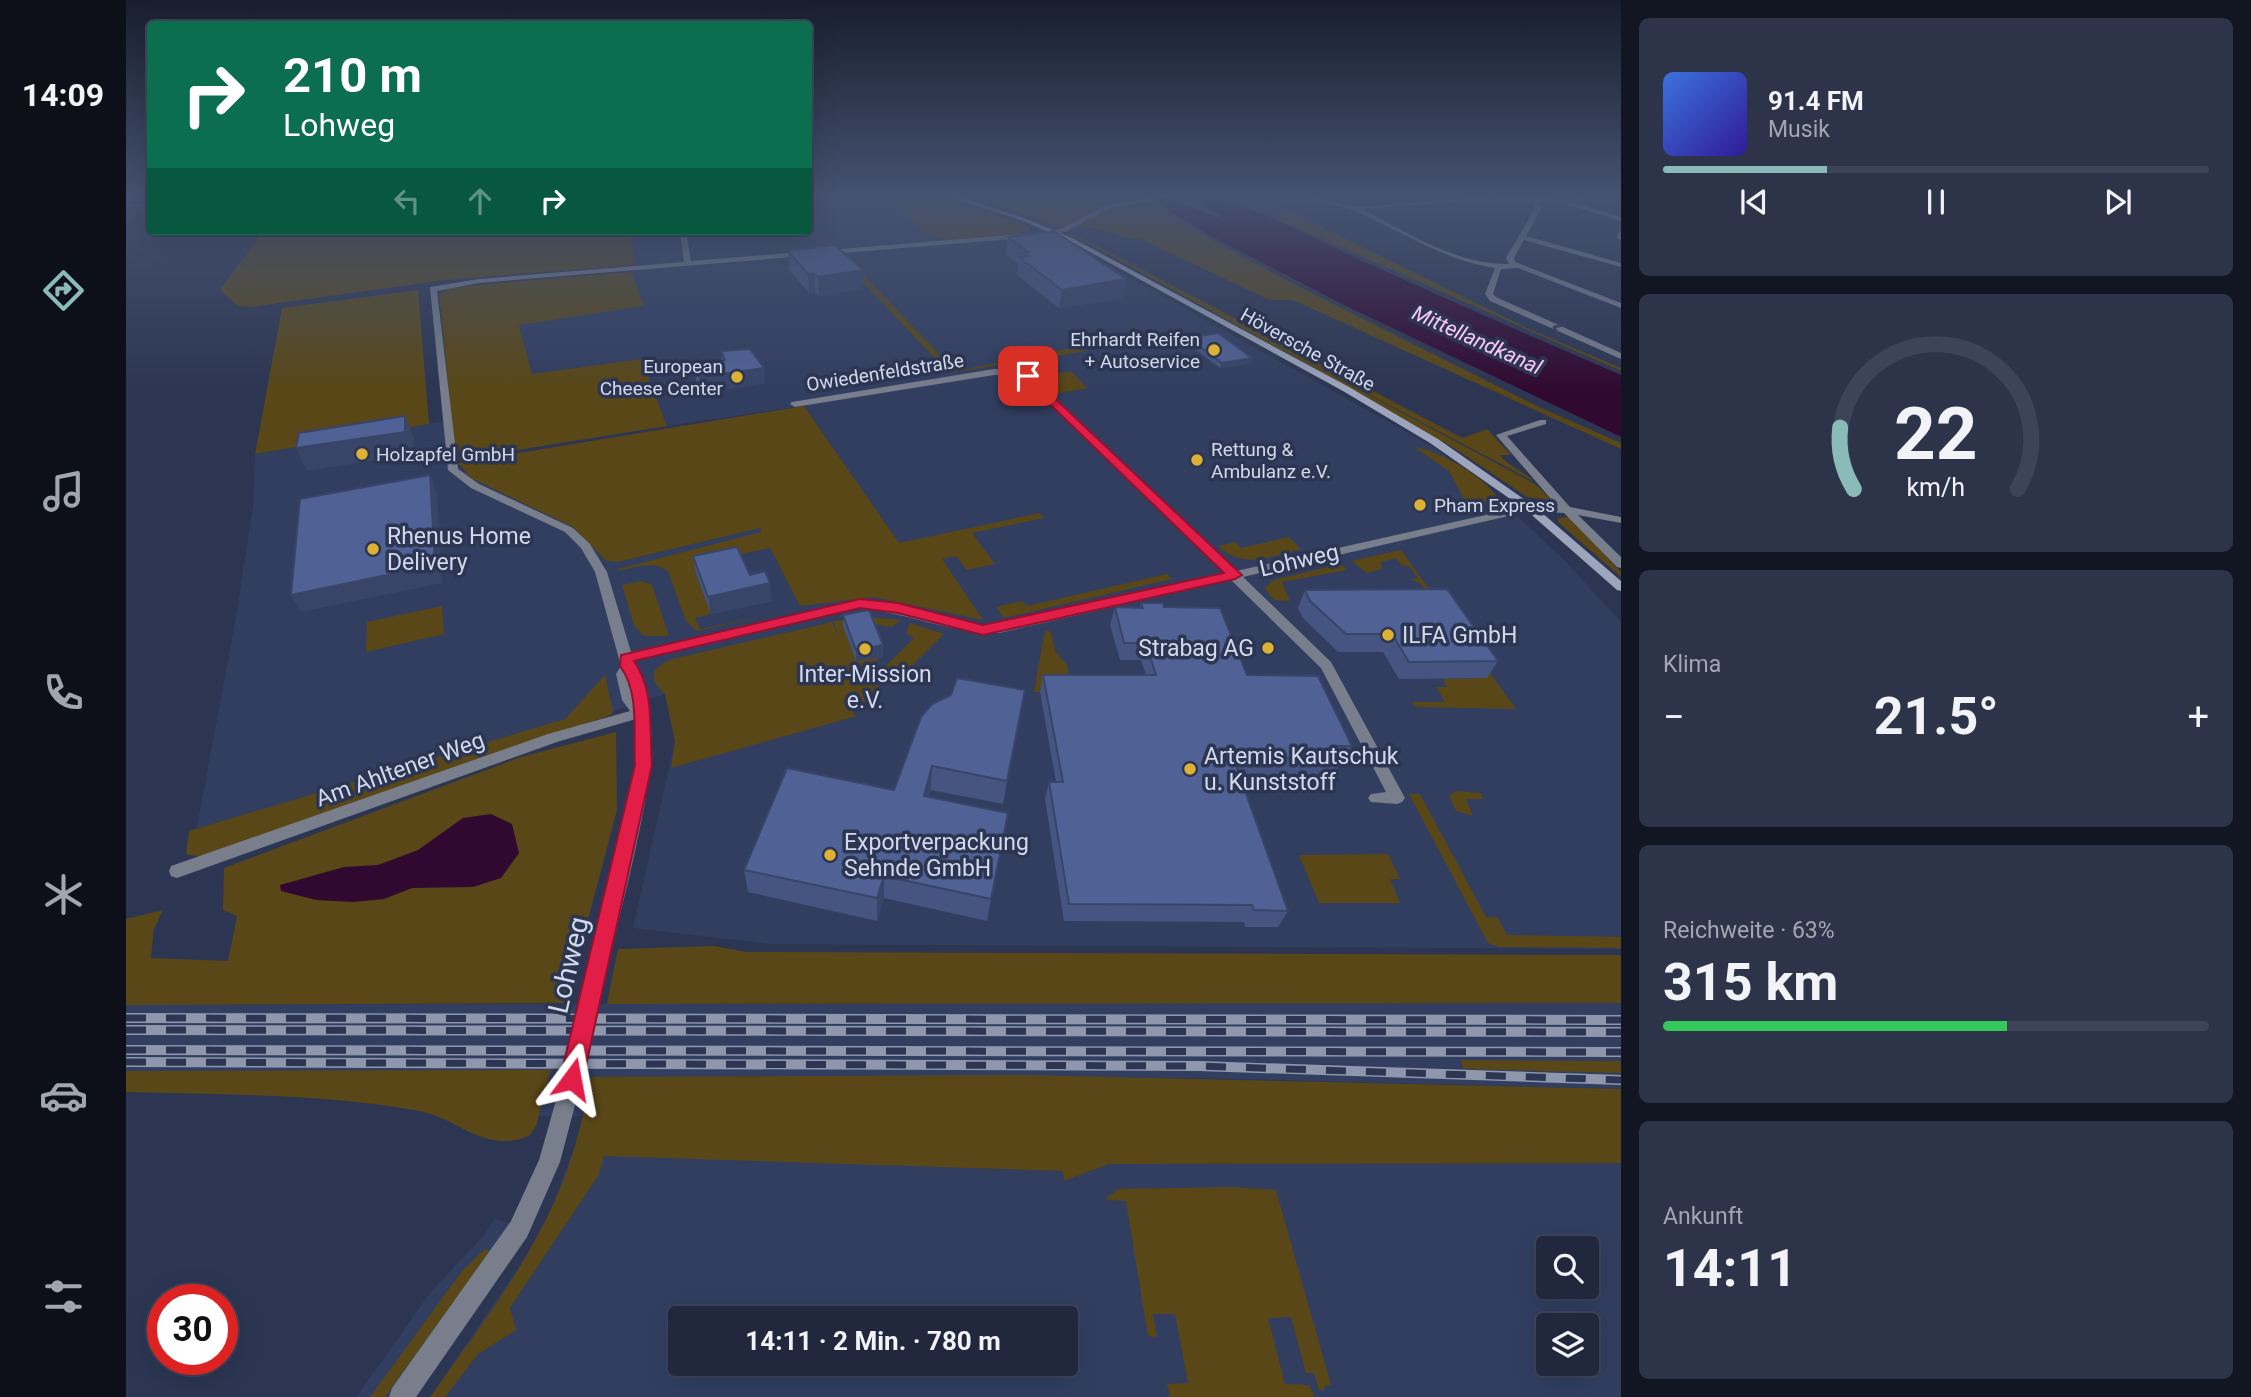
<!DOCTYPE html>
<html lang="de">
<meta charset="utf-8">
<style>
body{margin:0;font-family:Roboto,sans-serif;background:#2d3449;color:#f1f3f6;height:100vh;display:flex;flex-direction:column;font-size:26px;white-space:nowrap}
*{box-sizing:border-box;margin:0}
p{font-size:23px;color:#a2a6b0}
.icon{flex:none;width:38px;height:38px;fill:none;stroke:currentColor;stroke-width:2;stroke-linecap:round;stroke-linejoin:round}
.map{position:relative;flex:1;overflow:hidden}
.side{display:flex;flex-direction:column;gap:18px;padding:18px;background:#121622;width:630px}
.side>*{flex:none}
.guide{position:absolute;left:21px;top:21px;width:665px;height:214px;border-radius:7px;box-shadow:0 7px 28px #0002,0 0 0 2px #3e4458;background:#0b6e4f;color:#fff;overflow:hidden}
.buttons{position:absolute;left:1410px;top:1236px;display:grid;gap:14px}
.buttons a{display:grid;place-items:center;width:63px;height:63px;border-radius:7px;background:#21283e;box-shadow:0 7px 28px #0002,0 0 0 2px #3e4458;font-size:35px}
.speed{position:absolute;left:21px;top:1284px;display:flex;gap:14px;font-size:35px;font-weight:700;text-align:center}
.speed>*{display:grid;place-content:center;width:91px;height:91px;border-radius:50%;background:#21283e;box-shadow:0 7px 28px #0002,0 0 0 2px #3e4458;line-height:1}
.speed .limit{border:10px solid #d22;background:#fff;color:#111}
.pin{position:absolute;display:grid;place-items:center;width:60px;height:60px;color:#fff;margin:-30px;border-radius:14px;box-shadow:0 4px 10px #0006}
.me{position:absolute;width:77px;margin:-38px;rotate:13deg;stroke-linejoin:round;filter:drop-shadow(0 0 5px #0008)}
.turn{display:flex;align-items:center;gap:24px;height:147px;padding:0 21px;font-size:32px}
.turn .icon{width:91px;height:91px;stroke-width:2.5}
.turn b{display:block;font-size:49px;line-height:60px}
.lanes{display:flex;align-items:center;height:66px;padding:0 21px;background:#0003;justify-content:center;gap:35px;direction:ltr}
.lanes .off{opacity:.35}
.big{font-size:52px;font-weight:700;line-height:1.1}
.side .card{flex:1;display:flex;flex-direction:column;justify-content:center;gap:10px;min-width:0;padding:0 24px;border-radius:10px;background:#2d3449}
.side .dial{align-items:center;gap:0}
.dial svg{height:182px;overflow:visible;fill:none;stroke:#3e4458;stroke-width:7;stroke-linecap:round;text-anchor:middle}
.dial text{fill:#f1f3f6;stroke:none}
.song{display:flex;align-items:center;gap:21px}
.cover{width:84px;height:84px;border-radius:10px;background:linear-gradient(135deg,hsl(220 70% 55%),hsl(250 70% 35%))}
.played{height:7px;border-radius:4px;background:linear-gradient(90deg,#8bbbb9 30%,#3e4458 30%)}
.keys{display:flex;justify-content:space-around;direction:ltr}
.heat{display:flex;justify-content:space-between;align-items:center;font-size:38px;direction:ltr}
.charge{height:10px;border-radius:5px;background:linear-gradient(90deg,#34c759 63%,#3e4458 0)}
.trip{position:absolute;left:542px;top:1306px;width:410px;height:70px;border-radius:7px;background:#21283e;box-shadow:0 7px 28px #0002,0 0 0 2px #3e4458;font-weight:700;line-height:70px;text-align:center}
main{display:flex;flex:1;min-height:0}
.tabs{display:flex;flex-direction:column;width:126px;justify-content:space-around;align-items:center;background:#0d1019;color:#a2a6b0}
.tabs .icon{width:49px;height:49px}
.tabs .current{color:#8bbbb9}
.tabs b{font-size:32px;color:#f1f3f6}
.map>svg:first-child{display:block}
</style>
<main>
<nav class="tabs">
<b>14:09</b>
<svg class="icon current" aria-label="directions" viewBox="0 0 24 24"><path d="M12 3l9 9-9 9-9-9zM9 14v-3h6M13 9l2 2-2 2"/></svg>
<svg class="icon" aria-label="music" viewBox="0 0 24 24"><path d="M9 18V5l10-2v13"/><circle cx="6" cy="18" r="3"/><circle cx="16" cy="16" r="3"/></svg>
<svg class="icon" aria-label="phone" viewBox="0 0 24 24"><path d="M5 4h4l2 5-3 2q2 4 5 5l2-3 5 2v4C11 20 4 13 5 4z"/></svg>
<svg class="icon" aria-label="climate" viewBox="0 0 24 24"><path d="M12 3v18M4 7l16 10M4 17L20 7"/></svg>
<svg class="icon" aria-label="car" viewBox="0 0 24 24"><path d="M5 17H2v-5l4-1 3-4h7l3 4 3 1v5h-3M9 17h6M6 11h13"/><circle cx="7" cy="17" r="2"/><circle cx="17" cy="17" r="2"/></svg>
<svg class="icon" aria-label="filters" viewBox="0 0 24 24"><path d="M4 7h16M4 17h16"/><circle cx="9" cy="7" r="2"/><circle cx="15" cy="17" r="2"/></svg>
</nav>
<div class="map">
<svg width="1495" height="1397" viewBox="0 0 1495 1397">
<rect width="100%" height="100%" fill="#2c3652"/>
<path fill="#313e60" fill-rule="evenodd" d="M683 196H776L888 236 923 233 1309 448 1368 494 1439 561 1495 622V949L645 944 507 928 549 741 539 694 67 848 109 623 127 506 129 454 325 420 330 460 337 471 447 527 480 561 492 562 634 528 674 606 799 581 678 406 541 426 514 359 405 375 393 325 504 275 509 265 504 231H682Z
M984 196H1126L1161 210 1151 219 1066 229 1028 202 995 207 984 203Z
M1049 1002H1495V1089L1068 1078 466 1077 457 1116H413L424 1070 0 1072V1005Z
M446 1154 937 1171 938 1181 983 1164 1495 1163V1397H304L397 1261 424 1212ZM1423 1248H1461V1286H1423ZM555 1318H940V1363H555ZM1423 1325H1461V1363H1423Z
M369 1219 385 1224 279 1397H230L304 1293 358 1235Z"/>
<path fill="#594717" d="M764 196H809L903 226 904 231C879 236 824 248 803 234 788 224 776 208 764 196Z
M842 196H984V203L995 207 1028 202 1066 229 1162 281 1413 407 1495 443V449L1167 300H1144L1014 239C988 238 960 220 936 228Z
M1161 210 1401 328 1495 368V371L1151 219Z
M137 231H504L509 265 320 280 124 307 112 306 94 290Z
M945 232 1336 438 1361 429 1385 455H1374C1383 467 1397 470 1407 481L1129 334 1409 484 1427 501 1401 497 1331 450 1237 395 958 241 963 242 944 235 943 232 948 234Z
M505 272 518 306 393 325 406 374 515 359 541 426 330 460 313 294 327 288 360 284Z
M727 272 737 275 808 348 821 368 840 369 945 348 961 351 823 373Z
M292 290 303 424 129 454 156 308Z
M945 371 961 388 934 393 916 376Z
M678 406 773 543 914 513 918 518 846 533 869 564 840 570 830 556 816 559 857 620 748 597 674 606 644 548 595 558 570 574 585 614 569 618 574 629 647 614 571 631 560 621 542 571C528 560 508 568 492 571V569L635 532 634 528 492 562 480 561 447 527 345 478 332 463Z
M1288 447C1312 450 1359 477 1372 498L1343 508 1323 471Z
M1443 517 1495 572V577L1432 522 1431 518Z
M1163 537 1175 549C1146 556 1116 570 1092 546L1109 542 1115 548Z
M1275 550 1390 709 1289 707 1286 702H1319L1310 687H1321L1317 679 1360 678 1294 583 1284 579 1292 578 1284 567 1275 565 1270 558 1255 562 1256 569 1241 573 1225 561Z
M1215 564 1221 570 1156 582 1164 601 1148 600 1139 589 1147 580Z
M1041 574 1046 579 878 618 870 607 896 601 901 606Z
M516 581 526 585 543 636H518L508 625 496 585Z
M316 606 318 634 240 652 241 622Z
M742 617 775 620 766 627 748 624 730 661 754 657 749 662 723 667 726 675 750 676 788 638 780 633 784 623 818 634 779 673 769 669 727 713 731 716 545 768 549 741 539 694C522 678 523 669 546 659L706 622 714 640 707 621Z
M919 630 925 632 929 651 941 665 944 683 966 693 908 692Z
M479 675 487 712 485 715 75 857 60 854 63 831 439 719Z
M490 732 491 810 440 1003 0 1005V919L37 910 28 929 25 958 102 961 111 916 97 910 98 868 395 757Z
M1330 791 1355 793 1357 799H1340L1347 816 1330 811 1323 796Z
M1283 794H1294L1360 917H1371L1381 935 1495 937V948L1373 947 1362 943Z
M1262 854 1274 879H1264L1274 903H1193L1173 855Z
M588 946 620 952 1495 955V1003L481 1004 492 949Z
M1334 1060 1495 1061V1073L1338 1069Z
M425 1070 410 1126 403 1136C357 1154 335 1119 293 1111 197 1093 97 1095 0 1092V1071Z
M897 1075 1495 1089V1163L983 1164 938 1181 937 1171 478 1156 472 1176 384 1308 390 1330 352 1354 319 1397H304C346 1338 393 1277 424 1211 445 1169 456 1123 465 1077Z
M1107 1187 1150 1190 1205 1385 1198 1386 1199 1390H1193L1188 1373H1180L1165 1317 1142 1318 1159 1384 1183 1385 1189 1397H1044L1041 1384 1062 1383 1049 1314H1027L1031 1337 1022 1336 1000 1201 981 1200V1197L993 1189Z
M359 1249 364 1251 259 1397H244L336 1271Z"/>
<path fill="#310930" d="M1020 196H1033L1099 220 1066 196C1112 196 1187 238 1230 258 1318 298 1406 337 1495 375V437L1218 305 1081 234Z
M365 814 386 824 393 853 375 878 347 887 286 888 258 899 227 902 190 900 155 891 154 885 218 867 252 865 292 850 337 818Z"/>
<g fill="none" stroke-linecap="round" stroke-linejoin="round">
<path stroke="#310930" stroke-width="2.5" d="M0 203 24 202"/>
<path fill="#787e8c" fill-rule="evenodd" d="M1036 196H1049L984 208 941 231 922 236 353 283 311 291 332 469 353 484 447 528 464 544 481 572 505 652 734 600C781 605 825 625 873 625L1099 574 899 378 890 375H868L669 407 664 404 666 402 868 369H891L905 374 1110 571 1404 505 1431 506 1370 435 1414 420H1420V424L1381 436 1444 507 1495 517V523L1452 515 1495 557V568L1491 567 1438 513 1404 511 1117 577 1205 662 1279 798 1276 802 1271 804 1245 802 1242 798 1245 794 1260 792 1195 668 1105 580 873 633C825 633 781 613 734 608L507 661C511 673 518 683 521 696 532 748 520 799 509 851 498 902 484 952 472 1003L470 1009 463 1012 456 1009 454 1003 504 798 510 758V719L431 742 51 878 45 876 43 871 45 866 422 734 504 711 496 700 490 674 495 666 469 572 455 548 439 532 345 488 322 470 304 287 353 279 558 262 554 231H560L565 261 922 232 937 228 980 205Z
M1177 196C1195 195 1212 206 1230 206 1289 206 1344 194 1404 198L1403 196H1409L1410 198 1437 200 1473 196 1446 202 1495 217V221L1439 204 1412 202 1415 208 1400 236 1495 263V267L1398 240 1388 258 1389 262 1495 303V308L1392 268 1375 269 1367 294 1370 297 1495 353V359L1364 301 1359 294 1369 268C1316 260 1276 231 1229 211 1212 204 1192 204 1177 196ZM1364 199 1406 202 1409 208 1380 258 1383 264C1330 265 1281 232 1236 209Z
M1490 196H1495V198L1491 197Z
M1495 231V240L1491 238 1492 233Z
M446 1069 453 1072 456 1079 434 1162 401 1237 290 1397H263L266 1388 385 1221 413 1160 436 1079 439 1072Z"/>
<path fill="#9ca5bc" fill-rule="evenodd" d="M819 196H827L896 217 948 239 1223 387 1312 439 1408 506 1495 581V591L1491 590 1400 510 1304 443 1217 391 944 241 892 219Z"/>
<defs>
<path id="rail" d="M0 1018 1495 1020
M0 1030 1495 1032
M0 1050 1495 1052
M0 1062 1073 1066 1495 1080"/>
</defs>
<use href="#rail" stroke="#8f97ad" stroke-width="10"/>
<use href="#rail" stroke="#2c3652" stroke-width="7" stroke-dasharray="20" stroke-linecap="butt"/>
<path stroke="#787e8c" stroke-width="17" d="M460 1015 463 1003"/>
<path stroke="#787e8c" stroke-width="22" d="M446 1079 461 1013"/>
</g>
<path fill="#455480" d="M882 237 997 298 933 308 891 275 892 264 880 255Z
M662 251 737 289 693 296 689 292 683 293 663 270Z
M1062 338 1126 358 1125 363 1094 368 1061 343Z
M595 351 639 383 576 393 570 380 568 364 596 360Z
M567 556 624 575 646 601 585 614 570 574Z
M1179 590 1372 661 1361 678 1273 679 1257 652H1212L1177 618 1172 608Z
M1015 603 1038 607 1121 675 1226 746 1216 763H1214L1205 782 1166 781 1164 775H1113L1162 911 1152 927H1119L1118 922 938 921 919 799 923 782H930L914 692 917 675H1020L1015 660H994L984 625 989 607 1014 608Z
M717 615 757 657 730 661 717 626Z
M895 714 877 804 805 790 803 797 878 836 861 921 758 898 751 921 622 892 618 870 768 790 795 717Z"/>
<path fill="#384568" d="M737 270V289L693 296 692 277Z
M688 273 689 292 683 293 682 274Z
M1000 279 997 298 933 308 936 290Z
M1126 358 1125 363 1094 368 1096 363Z
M638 368 639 383 576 393 574 377Z
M279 416 288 437 287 454 181 471 170 448Z
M304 475 311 492 316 583 175 612 165 595Z
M644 583 646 601 585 614 582 597Z
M757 645V657L730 661V650Z
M899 690 895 714 877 804 881 781Z
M806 766 805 790 797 819 798 796Z
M882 813 878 836 861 921 865 899Z
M758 876V898L751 921V898Z"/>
<path fill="#506295" stroke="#384568" stroke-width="2" d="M928 231 1000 279 936 290 893 257 902 256 897 253 902 252 882 237Z
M709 245 737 270 692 277 688 273 682 274 662 251Z
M1092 333 1126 358 1096 363 1062 338Z
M624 349 638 368 574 377 568 364 599 360 595 351Z
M279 416V432L170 448 173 433Z
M304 475 309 565 165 595 174 499Z
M611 547 624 575 639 571 644 583 582 597 567 556Z
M1321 589 1372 661 1283 662 1266 634H1220L1184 601 1179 590Z
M1015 603H1037L1038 607 1094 608 1121 675 1192 676 1226 746H1206L1215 764H1175L1172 758 1107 757 1162 911 1128 910 1126 905 943 904 923 782H937L917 675H1030L1020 643H998L989 607 1017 608Z
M743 610 757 645 730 650 717 615Z
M831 678 899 690 881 781 806 766 798 796 882 813 865 899 758 876 751 898 618 870 661 768 768 790 795 717 806 704 825 695Z"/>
<defs><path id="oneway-chevron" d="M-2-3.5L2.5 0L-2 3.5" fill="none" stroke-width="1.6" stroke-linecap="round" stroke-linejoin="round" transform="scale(1.75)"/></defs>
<use stroke="#343d58" href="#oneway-chevron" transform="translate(1432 329) rotate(-156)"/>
<linearGradient id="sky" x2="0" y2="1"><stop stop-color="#181e2d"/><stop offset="0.5" stop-color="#455271"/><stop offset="1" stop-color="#455271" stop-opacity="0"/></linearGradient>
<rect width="1495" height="391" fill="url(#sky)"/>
<path fill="#e11d48" stroke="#92132f" stroke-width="2" d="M902 373 1116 575 1109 579 857 635 772 613 734 608 508 661C529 691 523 729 526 765L457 1079 454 1087 446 1090 438 1087 434 1079 509 765C507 732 514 693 494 666L495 655 734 599 772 603 857 625 1098 573 898 379 896 376Z"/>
<g fill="#ddb133" stroke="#2c3652" stroke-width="2.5">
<circle cx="1088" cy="350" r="7"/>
<circle cx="611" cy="377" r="7"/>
<circle cx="236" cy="454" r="7"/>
<circle cx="1071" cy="460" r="7"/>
<circle cx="1294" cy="505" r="7"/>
<circle cx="247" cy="549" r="7"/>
<circle cx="1262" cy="635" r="7"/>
<circle cx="1142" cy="648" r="7"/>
<circle cx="739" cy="649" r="7"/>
<circle cx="1064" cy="769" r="7"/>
<circle cx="704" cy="855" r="7"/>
</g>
<g text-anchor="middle" stroke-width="7" stroke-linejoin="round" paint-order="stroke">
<g font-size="19" fill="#d2d9eb" stroke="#2c3652" text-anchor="start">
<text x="1074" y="346" text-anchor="end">Ehrhardt Reifen<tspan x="1074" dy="22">+ Autoservice</tspan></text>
<text x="597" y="373" text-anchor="end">European<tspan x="597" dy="22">Cheese Center</tspan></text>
<text x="1085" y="456">Rettung &amp;<tspan x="1085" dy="22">Ambulanz e.V.</tspan></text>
<text x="250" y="461">Holzapfel GmbH</text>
<text x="1308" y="512">Pham Express</text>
</g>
<g font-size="19" fill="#d2d9eb" stroke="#2c3652">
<text transform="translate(1182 349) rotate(29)" y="7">Höversche Straße</text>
<text transform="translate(759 372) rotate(-9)" y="7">Owiedenfeldstraße</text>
</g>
<g font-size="21" font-style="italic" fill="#fec7fb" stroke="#2c3652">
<text transform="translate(1351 340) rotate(24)" y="7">Mittellandkanal</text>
</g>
<g font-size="23" fill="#d2d9eb" stroke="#2c3652" text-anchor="start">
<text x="261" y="544">Rhenus Home<tspan x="261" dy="26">Delivery</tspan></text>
<text x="1276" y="643">ILFA GmbH</text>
<text x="1128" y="656" text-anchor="end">Strabag AG</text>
<text x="739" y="682" text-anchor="middle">Inter-Mission<tspan x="739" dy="26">e.V.</tspan></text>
<text x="1078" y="764">Artemis Kautschuk<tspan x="1078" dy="26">u. Kunststoff</tspan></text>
<text x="718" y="850">Exportverpackung<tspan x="718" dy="26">Sehnde GmbH</tspan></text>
</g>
<g font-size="23" fill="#d2d9eb" stroke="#2c3652">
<text transform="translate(1173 560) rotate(-13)" y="8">Lohweg</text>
<text transform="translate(274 769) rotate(-20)" y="8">Am Ahltener Weg</text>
</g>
<g font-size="28" fill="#d2d9eb" stroke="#2c3652">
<text transform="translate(442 965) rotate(-77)" y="10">Lohweg</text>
</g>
</g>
</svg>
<div class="buttons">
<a><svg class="icon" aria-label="search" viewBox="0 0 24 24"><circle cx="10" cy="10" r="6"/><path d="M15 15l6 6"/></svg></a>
<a><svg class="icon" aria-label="layers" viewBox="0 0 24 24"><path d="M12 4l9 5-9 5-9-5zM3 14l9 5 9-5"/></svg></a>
</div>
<div class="speed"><div class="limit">30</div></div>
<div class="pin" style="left:902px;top:376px;background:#d93025"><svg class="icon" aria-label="arrive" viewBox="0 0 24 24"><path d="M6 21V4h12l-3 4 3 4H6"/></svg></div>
<svg class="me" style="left:446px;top:1079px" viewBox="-20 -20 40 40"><path d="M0-17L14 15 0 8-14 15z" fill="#e11d48" stroke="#fff" stroke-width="4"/></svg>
<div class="trip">14:11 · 2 Min. · 780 m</div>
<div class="guide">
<div class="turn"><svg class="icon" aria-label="right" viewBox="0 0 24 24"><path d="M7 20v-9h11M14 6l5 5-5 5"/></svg><div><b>210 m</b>Lohweg</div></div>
<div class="lanes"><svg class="icon off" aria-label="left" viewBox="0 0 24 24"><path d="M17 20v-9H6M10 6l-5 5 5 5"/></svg><svg class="icon off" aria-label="ahead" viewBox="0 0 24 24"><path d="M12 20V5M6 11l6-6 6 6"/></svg><svg class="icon" aria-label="right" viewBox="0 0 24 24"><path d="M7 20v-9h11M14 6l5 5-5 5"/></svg></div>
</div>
</div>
<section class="side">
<div class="card">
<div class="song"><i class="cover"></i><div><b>91.4 FM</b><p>Musik</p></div></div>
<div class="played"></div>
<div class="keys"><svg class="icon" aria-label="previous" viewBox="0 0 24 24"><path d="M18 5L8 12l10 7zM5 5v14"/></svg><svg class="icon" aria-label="pause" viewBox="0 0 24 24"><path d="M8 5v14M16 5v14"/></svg><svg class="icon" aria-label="next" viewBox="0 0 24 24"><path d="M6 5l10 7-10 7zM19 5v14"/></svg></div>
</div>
<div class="card dial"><svg viewBox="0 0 100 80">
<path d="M14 69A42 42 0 1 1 86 69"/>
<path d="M14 69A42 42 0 0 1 8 42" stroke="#8bbbb9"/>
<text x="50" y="56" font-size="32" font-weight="700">22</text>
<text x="50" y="72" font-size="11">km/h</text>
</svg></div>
<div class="card"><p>Klima</p>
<div class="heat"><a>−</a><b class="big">21.5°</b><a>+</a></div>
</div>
<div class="card"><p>Reichweite · 63%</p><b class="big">315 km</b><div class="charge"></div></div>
<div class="card"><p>Ankunft</p><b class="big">14:11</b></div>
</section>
</main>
